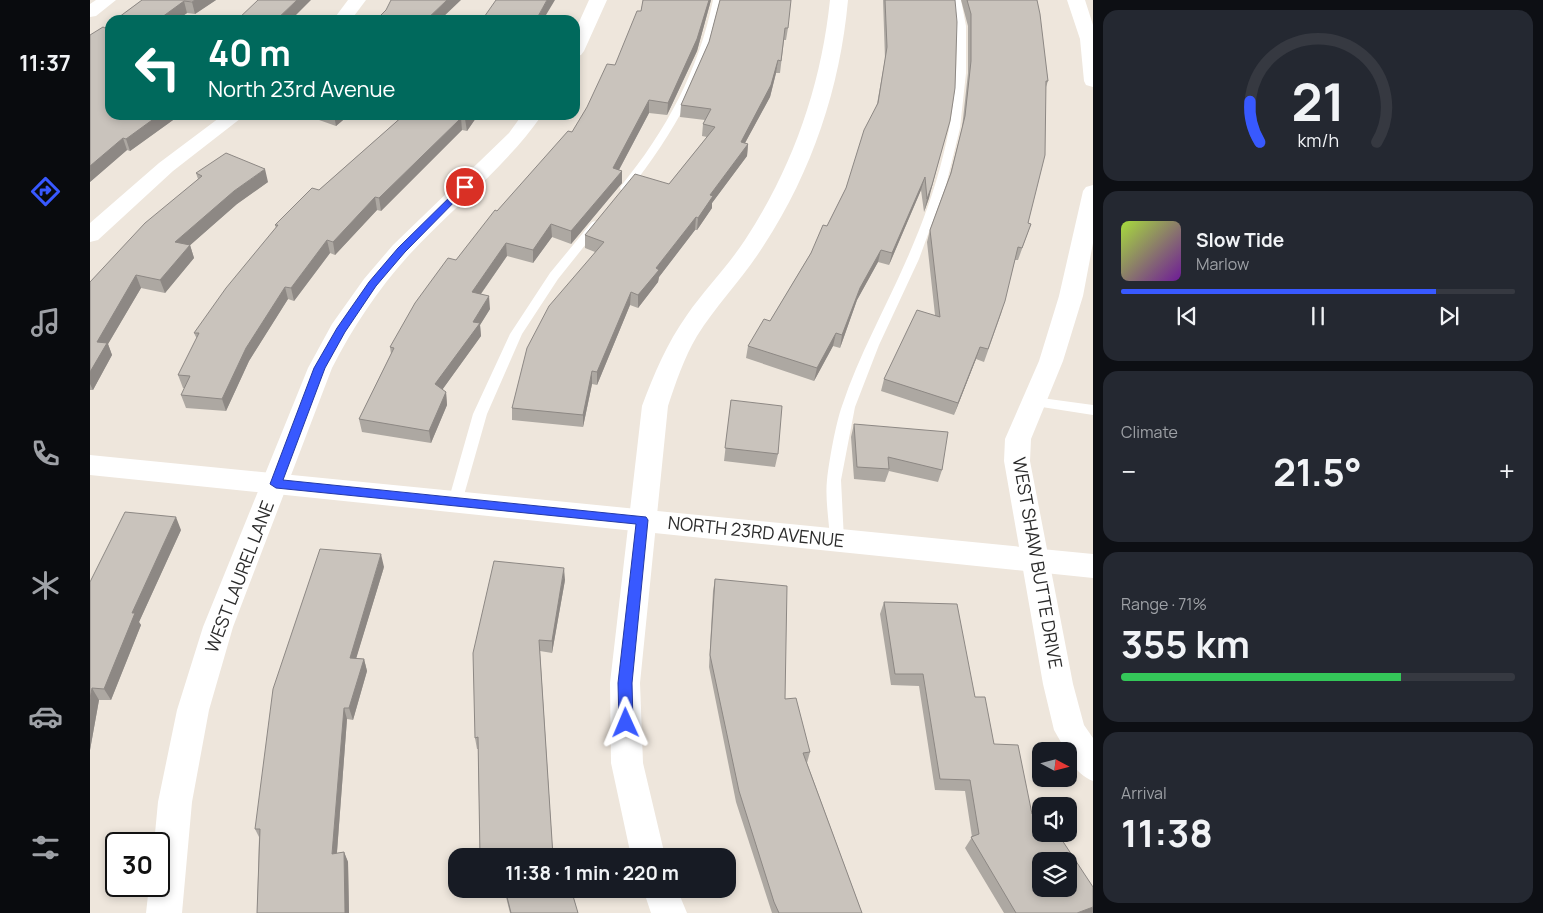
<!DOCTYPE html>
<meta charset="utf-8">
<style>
body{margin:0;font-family:Manrope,sans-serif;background:#242831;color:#f1f3f6;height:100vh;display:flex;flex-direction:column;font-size:19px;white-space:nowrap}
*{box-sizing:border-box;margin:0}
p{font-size:16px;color:#9ea1a6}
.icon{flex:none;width:28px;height:28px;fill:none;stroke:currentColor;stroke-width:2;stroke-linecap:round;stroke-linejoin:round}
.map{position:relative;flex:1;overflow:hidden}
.details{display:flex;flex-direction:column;gap:10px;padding:10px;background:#0d0f14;width:450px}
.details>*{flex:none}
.banner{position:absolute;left:15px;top:15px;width:475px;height:105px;border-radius:15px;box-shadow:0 2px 8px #0003;background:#00695c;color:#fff;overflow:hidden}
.needle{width:32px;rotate:97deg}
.buttons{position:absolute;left:942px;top:742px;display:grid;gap:10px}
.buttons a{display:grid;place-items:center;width:45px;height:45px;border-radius:10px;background:#171b24;box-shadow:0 2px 8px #0003;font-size:25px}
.speed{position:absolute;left:15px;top:832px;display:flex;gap:10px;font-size:25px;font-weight:700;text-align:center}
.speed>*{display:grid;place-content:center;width:65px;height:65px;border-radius:50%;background:#171b24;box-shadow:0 2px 8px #0003;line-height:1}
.speed .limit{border:2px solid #111;border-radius:8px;background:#fff;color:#111}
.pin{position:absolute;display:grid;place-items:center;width:42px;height:42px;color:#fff;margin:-21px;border:2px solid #fff;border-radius:50%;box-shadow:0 1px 5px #0007}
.me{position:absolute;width:55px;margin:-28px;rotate:359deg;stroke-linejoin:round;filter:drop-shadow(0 0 4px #0008)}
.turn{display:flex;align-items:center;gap:18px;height:105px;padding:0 20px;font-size:22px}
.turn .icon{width:65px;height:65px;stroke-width:2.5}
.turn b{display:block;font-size:35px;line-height:42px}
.big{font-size:38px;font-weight:700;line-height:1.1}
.details .tile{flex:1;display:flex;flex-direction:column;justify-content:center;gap:8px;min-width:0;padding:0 18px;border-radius:15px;background:#242831}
.details .dial{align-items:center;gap:0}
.dial svg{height:130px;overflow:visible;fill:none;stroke:#363941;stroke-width:7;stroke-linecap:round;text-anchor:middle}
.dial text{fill:#f1f3f6;stroke:none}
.song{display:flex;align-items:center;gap:15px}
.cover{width:60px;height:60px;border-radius:8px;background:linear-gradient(135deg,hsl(80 70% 55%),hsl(280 70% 35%))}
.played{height:5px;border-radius:2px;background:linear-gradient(90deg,#3859ff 80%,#363941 80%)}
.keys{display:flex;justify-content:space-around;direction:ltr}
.heat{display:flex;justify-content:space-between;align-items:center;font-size:28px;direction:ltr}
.charge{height:8px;border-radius:4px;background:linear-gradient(90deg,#34c759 71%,#363941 0)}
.trip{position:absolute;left:358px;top:848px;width:288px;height:50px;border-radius:15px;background:#171b24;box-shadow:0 2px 8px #0003;font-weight:700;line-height:50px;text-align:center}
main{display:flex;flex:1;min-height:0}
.tabs{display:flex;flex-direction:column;width:90px;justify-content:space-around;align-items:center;background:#090b0e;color:#9ea1a6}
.tabs .icon{width:35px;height:35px}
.tabs .current{color:#3859ff}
.tabs b{font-size:22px;color:#f1f3f6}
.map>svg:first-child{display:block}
</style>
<main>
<nav class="tabs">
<b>11:37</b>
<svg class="icon current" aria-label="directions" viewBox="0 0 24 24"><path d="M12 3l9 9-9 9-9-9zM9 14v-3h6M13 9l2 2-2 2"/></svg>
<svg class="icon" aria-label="music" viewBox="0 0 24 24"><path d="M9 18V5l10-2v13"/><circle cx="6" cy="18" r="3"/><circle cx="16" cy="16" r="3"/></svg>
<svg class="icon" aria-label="phone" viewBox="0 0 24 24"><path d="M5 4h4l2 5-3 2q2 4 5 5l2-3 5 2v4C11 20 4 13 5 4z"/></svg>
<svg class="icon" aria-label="climate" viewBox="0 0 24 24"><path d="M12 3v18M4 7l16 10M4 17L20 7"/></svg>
<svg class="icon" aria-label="car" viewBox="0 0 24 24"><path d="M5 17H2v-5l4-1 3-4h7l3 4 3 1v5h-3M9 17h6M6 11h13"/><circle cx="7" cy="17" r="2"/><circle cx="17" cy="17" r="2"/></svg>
<svg class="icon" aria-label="filters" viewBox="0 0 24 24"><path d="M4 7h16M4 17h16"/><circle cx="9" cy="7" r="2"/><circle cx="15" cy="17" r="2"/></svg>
</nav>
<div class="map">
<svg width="1003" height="913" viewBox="0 0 1003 913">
<rect width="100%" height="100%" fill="#eee6dc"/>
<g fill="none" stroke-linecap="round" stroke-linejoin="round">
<path fill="#fff" fill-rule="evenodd" d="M623 0H631C619 72 584 134 539 190H531L530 188 531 186C576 131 609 70 623 0Z
M863 0H871L876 26V73L870 128 856 185 829 259 789 345 765 407 751 480 754 540 752 544 747 546 742 544 740 540C739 520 735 499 737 480 739 461 746 422 752 406 769 355 795 309 816 261 853 179 876 89 863 0Z
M506 221 512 224 468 279 432 334 397 414 372 502 370 506 365 507 360 506 358 502 383 414 420 334 460 273 502 222Z
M944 397 1003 405V415L939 405 937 402 939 399Z"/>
<path fill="#fff" fill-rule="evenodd" d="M6 0H26L6 16 0 17V4Z
M258 0H276L261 20H243Z
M499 0H517L494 51 491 55 485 56V31Z
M740 0H758C750 88 722 171 674 245 654 277 627 304 607 336 594 358 586 382 578 406L550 683 553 763 575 856H541L521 763 520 683 552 406C564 374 577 343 597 315 615 289 638 266 655 240 703 167 731 86 740 0Z
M977 0H995L1003 25V87L996 85 994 81 990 39Z
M133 115H155L83 171 8 240 0 242V223L69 163Z
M432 115H452C415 168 362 208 319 255 288 289 263 327 242 368L143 627 119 710 102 802 92 913H56L59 886H69V844H64L68 802 87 710 113 627 218 368 242 324 274 279 303 245 419 133Z
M1003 185V243L993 296 973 361 941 439 940 461 983 684 994 725 1003 738V781C992 777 979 765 979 751H976L964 730 953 684 914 461 915 439 949 361 969 296 993 191 996 187Z
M553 889H587L597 913H561Z"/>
<path fill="#fff" fill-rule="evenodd" d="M0 455 1003 554V578L0 475Z"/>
</g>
<path fill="#ada8a2" d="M52 0H126L105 14 97 13 87 20H25Z
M553 0H621L607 51 577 115 559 113 529 170 532 171V183L481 244 462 237 443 263 417 256 391 294 400 309 390 325 391 336 352 390 356 392 357 405 341 443 272 432 269 419 301 354 300 347 366 260 407 211 482 132 525 65 551 11Z
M630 0 698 28 696 40H694L690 73H686L680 97 655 143 658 144 657 156 622 203V208L607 230H605L569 277 568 282 548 308 540 305 507 385 502 384 493 427 422 420V408L505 252 495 248V235L579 184 617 137 612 136 613 124 615 120 590 117 591 105 619 42Z
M793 0H865L839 198 834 212 831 190 799 265 788 262 767 300 750 348 743 346 724 381 656 358 658 346 680 321 737 226 756 188 787 104 795 59Z
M871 0H947L958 81 956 87 938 223 941 224 928 260H925L911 314 894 362 886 359 864 415 791 391 794 379 845 315 837 242 840 230 860 175 872 128 878 73V26Z
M15 28 20 115H90L40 151 37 150 0 182Z
M215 115H259L246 126Z
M314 115H388L377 131 372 130 291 211 287 210 245 255 240 253 204 301 198 299 159 361 136 411 96 408 91 395 95 388H93L88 375 107 339 104 333 186 228 185 225 229 190Z
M106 173 178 182 147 204 100 245 104 258 75 293 51 288 18 344 22 355 3 390H0V282L108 179Z
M641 400 688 454 685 467 634 461Z
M764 424 852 470 848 482 799 471 795 482 764 479 761 437Z
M91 530 49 622 51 625 21 700H9L0 750V582Z
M294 567 266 658 274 659 277 671 263 720 257 719 247 853 254 852 258 862 259 913H167L169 837 165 829Z
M625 579 695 699 720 752 717 763 772 913H682L646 802 619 667 623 591Z
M475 580 462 653 450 651 463 856H390L388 749H387L385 738Z
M794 602 885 697 904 744 942 814 1003 913H914L875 848 882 837 875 791 845 790 829 686 801 685 790 614Z
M414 889H481L488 913H420Z"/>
<path fill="#8d8884" d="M105 0H126L105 14 102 2Z
M207 0H221L201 20H186Z
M357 0H371L350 20H336Z
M457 0H465L453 20H446Z
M619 0H621L607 51 577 115 578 103Z
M94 1 97 13 87 20H68Z
M688 60 686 73 680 97 649 154 651 142Z
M559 100V113L523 181V168Z
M69 115H90L40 151 36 139Z
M244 115H259L246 126Z
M378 115H388L377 131 375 119Z
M371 118 372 130 291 211 289 198Z
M856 133 839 198 834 212 837 199Z
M33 138 37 150 0 182V166Z
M658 144 657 156 622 203V208L607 230 608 218 620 195Z
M175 169 178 182 147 204 89 255 85 242 144 191Z
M532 171V183L481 244V231Z
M835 177 831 190 799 265 802 253Z
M285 197 287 210 245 255 243 242Z
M606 217 605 230 569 277 568 282 548 308V295L566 268Z
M461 224 462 237 443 263V250Z
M237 240 240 253 204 301 201 288Z
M416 243 417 256 383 305 382 292Z
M100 245 104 258 75 293 70 280Z
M791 250 788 262 767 300 750 348 752 335 770 288Z
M46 275 51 288 18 344 22 355 3 390 0 384V372L7 342Z
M195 287 198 299 159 361 136 411 132 399 156 348Z
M541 292 540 305 507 385V372Z
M399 296 400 309 390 325 391 336 347 397 345 384 383 322Z
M746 333 743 346 724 381 727 368Z
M890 347 886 359 864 415 868 403Z
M502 371V384L493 427V415Z
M356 392 357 405 341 443 339 431Z
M86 517 91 530 49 622 51 625 21 700 14 689 42 613Z
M291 554 294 567 263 669 260 658Z
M474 568 475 580 462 653V641Z
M274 659 277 671 263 720 259 708Z
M2 688 9 700 0 750V699Z
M254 708 257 719 246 864 242 854Z
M254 852 258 862 259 913H255Z
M1003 907V913H987Z"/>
<path fill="#c9c3bc" stroke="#8d8884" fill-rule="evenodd" d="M52 0H105L102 2 94 1 68 20H25Z
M168 0H207L186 20H147Z
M301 0H357L336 20H286L296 10Z
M406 0H457L446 20H392Z
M553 0H619L607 39 578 103 559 100 523 168 532 171 481 231 461 224 443 250 416 243 382 292 399 296 383 322 390 323 345 384 356 392 339 431 269 419 304 348 300 347 325 303 358 258 366 260 405 210 407 211 478 131 482 132 497 107 517 64 525 65 547 11H551Z
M630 0H701L698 28H695L691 61 688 60 681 85 651 142 658 144 620 195 623 196 608 218 606 217 566 268 569 270 548 295 541 292 507 372 502 371 493 415 422 408 437 348 459 306 514 242 495 235 545 174 579 184 625 127 613 124 621 109 591 105 619 42Z
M795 0H865L867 22 865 88 860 121 842 185 837 199 835 177 802 253 791 250 770 288 752 335 746 333 727 368 658 346 674 319 680 321 721 253 733 225 737 226 756 188 774 130 788 103 797 47Z
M877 0H947L950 14 958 81H956L955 155 938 223 941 224 932 248 928 247 915 301 898 349 890 347 868 403 794 379 827 310 850 317 840 230 861 173 875 116 881 61V14Z
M20 24V115H69L36 139 33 138 0 166V35L13 27 15 28Z
M314 115H378L375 119 371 118 289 198 285 197 243 242 237 240 201 288 195 287 156 348 132 399 91 395 100 376 88 375 109 333H104L136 288 188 225H185L222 188 229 190Z
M136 153 175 169 144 191 85 242 100 245 70 280 46 275 7 342 17 343 0 372V282L55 223 112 176 106 173Z
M641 400 692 406 688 454 635 448Z
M764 424 858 432 852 470 798 457 799 469 767 467Z
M35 512 86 517 42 613H45L14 689 2 688 0 699V582Z
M230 549 291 554 260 658 274 659 259 708H254L242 854 254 852 255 913H167L170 829H165L183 689Z
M404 561 474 568 462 641 449 640 463 856H406V855L390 856 388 737 385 738 383 653Z
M625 579 697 586 695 699 706 698 720 752 713 753 772 913H689L684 902 649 791 620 655Z
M794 602 867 604 885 697H895L904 744 928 745 942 814 951 811V834H968L1003 887V907L987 913H926L881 837 889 834 880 780 850 779 833 674H805ZM951 861H979V889H951Z
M415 889H481L488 913H421Z"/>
<path fill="#3859ff" stroke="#243aa6" d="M372 185H375L379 187 315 252 286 286 255 332 235 368 193 480 556 517 558 520 542 683 543 723 541 728 536 729 531 728 529 723 528 683 546 524 186 488 180 484 224 368 247 328 279 282 308 248Z"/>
<g text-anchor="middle" stroke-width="4.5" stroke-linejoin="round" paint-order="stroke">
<g font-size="18" fill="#2b2b2b" stroke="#fff">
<text transform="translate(666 532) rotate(6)" y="6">NORTH 23RD AVENUE</text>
<text transform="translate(947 563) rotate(80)" y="6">WEST SHAW BUTTE DRIVE</text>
<text transform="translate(150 577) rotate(-69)" y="6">WEST LAUREL LANE</text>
</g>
</g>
</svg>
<div class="buttons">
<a><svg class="needle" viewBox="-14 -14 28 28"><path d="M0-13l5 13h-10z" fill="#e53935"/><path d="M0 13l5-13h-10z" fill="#9ea1a6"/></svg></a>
<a><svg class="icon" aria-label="sound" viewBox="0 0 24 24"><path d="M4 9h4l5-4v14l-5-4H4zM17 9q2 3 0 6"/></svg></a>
<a><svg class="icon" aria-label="layers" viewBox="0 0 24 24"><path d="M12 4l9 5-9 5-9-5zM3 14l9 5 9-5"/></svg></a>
</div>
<div class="speed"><div class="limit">30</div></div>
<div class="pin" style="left:375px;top:187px;background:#d93025"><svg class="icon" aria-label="arrive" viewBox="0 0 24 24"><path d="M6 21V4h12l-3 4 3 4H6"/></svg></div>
<svg class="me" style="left:536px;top:723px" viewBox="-20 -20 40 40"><path d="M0-17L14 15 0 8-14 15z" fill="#3859ff" stroke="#fff" stroke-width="4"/></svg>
<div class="trip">11:38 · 1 min · 220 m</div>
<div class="banner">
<div class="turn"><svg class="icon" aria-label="left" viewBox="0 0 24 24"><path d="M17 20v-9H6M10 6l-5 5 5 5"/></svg><div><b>40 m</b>North 23rd Avenue</div></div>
</div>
</div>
<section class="details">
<div class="tile dial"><svg viewBox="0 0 100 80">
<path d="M14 69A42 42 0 1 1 86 69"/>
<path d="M14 69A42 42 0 0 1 8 44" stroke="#3859ff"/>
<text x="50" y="56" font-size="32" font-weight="700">21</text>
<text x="50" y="72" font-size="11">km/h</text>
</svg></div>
<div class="tile">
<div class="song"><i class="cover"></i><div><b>Slow Tide</b><p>Marlow</p></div></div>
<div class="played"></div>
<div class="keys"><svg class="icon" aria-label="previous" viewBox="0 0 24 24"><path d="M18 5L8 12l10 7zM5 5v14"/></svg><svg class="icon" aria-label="pause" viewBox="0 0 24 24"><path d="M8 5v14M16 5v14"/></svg><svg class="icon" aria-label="next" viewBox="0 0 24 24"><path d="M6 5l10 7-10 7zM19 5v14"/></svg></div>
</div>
<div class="tile"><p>Climate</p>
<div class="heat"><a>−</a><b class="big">21.5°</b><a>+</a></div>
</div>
<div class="tile"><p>Range · 71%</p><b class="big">355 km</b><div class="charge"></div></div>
<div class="tile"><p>Arrival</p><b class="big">11:38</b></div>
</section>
</main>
